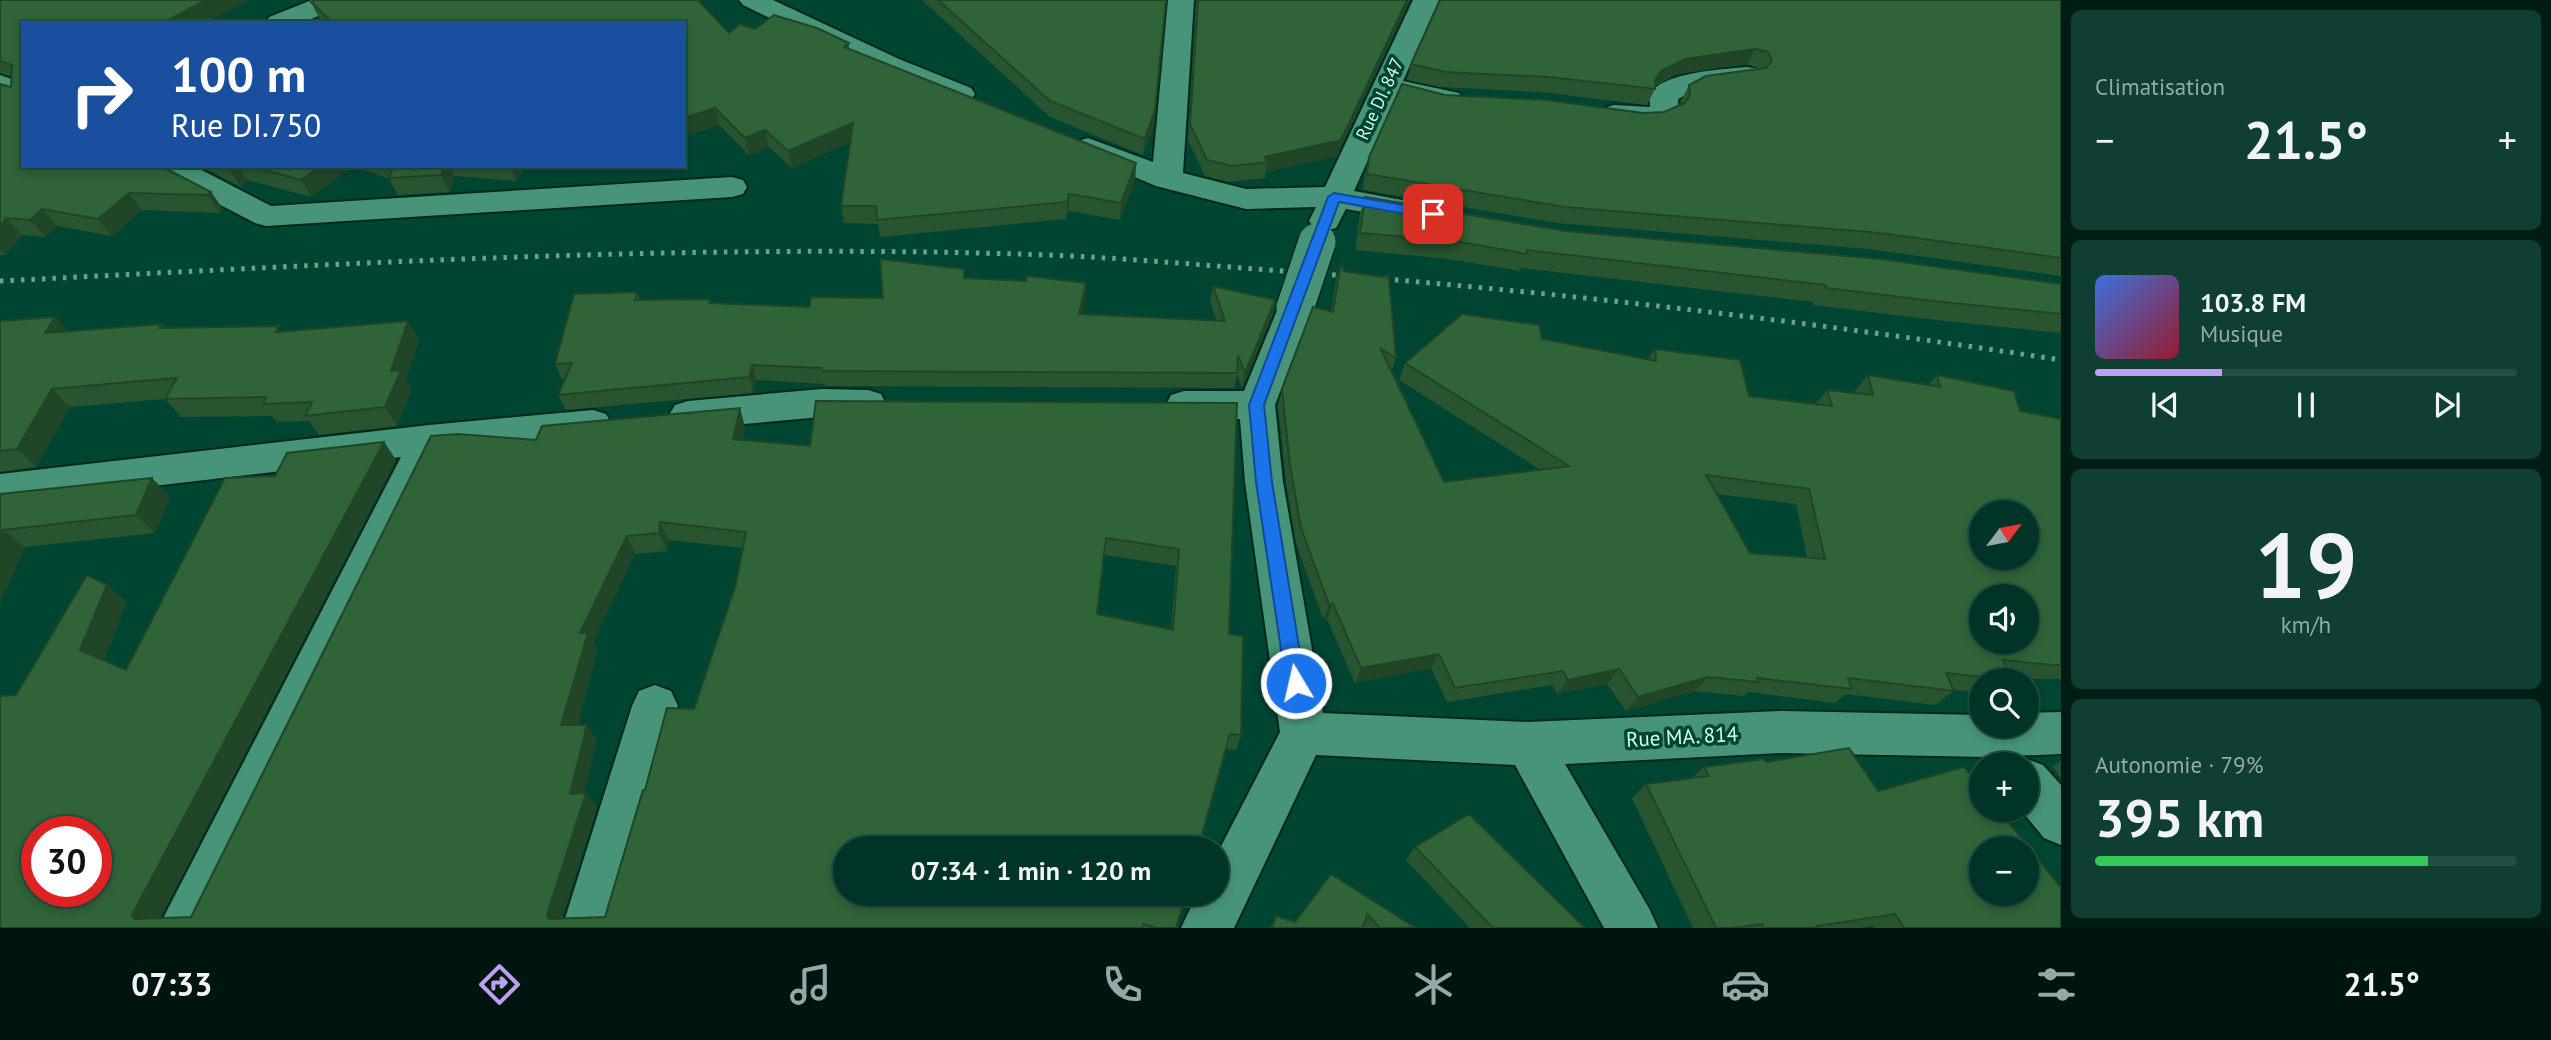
<!DOCTYPE html>
<html lang="fr">
<meta charset="utf-8">
<style>
body{margin:0;font-family:"PT Sans",sans-serif;background:#0e3f32;color:#f1f3f6;height:100vh;display:flex;flex-direction:column;font-size:26px;white-space:nowrap}
*{box-sizing:border-box;margin:0}
p{font-size:23px;color:#95aaa7}
.icon{flex:none;width:38px;height:38px;fill:none;stroke:currentColor;stroke-width:2;stroke-linecap:round;stroke-linejoin:round}
.map{position:relative;flex:1;overflow:hidden}
.side{display:flex;flex-direction:column;gap:10px;padding:10px;background:#001d15;width:490px}
.side>*{flex:none}
.banner{position:absolute;left:21px;top:21px;width:665px;height:147px;border-radius:0px;box-shadow:0 4px 10px #0003,0 0 0 2px #224f43;background:#1a4fa0;color:#fff;overflow:hidden}
.needle{width:46px;rotate:58deg}
.tools{position:absolute;left:1969px;top:500px;display:grid;gap:14px}
.tools a{display:grid;place-items:center;width:70px;height:70px;border-radius:50%;background:#003426;box-shadow:0 4px 10px #0003,0 0 0 2px #224f43;font-size:35px}
.speed{position:absolute;left:21px;top:816px;display:flex;gap:14px;font-size:35px;font-weight:700;text-align:center}
.speed>*{display:grid;place-content:center;width:91px;height:91px;border-radius:50%;background:#003426;box-shadow:0 4px 10px #0003,0 0 0 2px #224f43;line-height:1}
.speed .limit{border:10px solid #d22;background:#fff;color:#111}
.pin{position:absolute;display:grid;place-items:center;width:60px;height:60px;color:#fff;margin:-30px;border-radius:14px;box-shadow:0 4px 10px #0006}
.me{position:absolute;width:77px;margin:-38px;rotate:351deg;stroke-linejoin:round;filter:drop-shadow(0 0 5px #0008)}
.turn{display:flex;align-items:center;gap:24px;height:147px;padding:0 35px;font-size:32px}
.turn .icon{width:91px;height:91px;stroke-width:2.5}
.turn b{display:block;font-size:49px;line-height:60px}
.big{font-size:52px;font-weight:700;line-height:1.1}
.side .widget{flex:1;display:flex;flex-direction:column;justify-content:center;gap:10px;min-width:0;padding:0 24px;border-radius:10px;background:#0e3f32}
.side .dial{align-items:center;gap:0}
.dial b{font-size:91px;line-height:1}
.song{display:flex;align-items:center;gap:21px}
.cover{width:84px;height:84px;border-radius:10px;background:linear-gradient(135deg,hsl(220 70% 55%),hsl(350 70% 35%))}
.played{height:7px;border-radius:4px;background:linear-gradient(90deg,#bca0f2 30%,#224f43 30%)}
.keys{display:flex;justify-content:space-around;direction:ltr}
.heat{display:flex;justify-content:space-between;align-items:center;font-size:38px;direction:ltr}
.charge{height:10px;border-radius:5px;background:linear-gradient(90deg,#34c759 79%,#224f43 0)}
.trip{position:absolute;left:833px;top:836px;width:396px;height:70px;border-radius:35px;background:#003426;box-shadow:0 4px 10px #0003,0 0 0 2px #224f43;font-weight:700;line-height:70px;text-align:center}
.tabs{display:flex;height:112px;justify-content:space-around;align-items:center;background:#00150f;color:#95aaa7}
.tabs .icon{width:49px;height:49px}
.tabs .selected{color:#bca0f2}
.tabs b{font-size:32px;color:#f1f3f6}
main{display:flex;flex:1;min-height:0}
.map>svg:first-child{display:block}
</style>
<main>
<div class="map">
<svg width="2061" height="928" viewBox="0 0 2061 928">
<rect width="100%" height="100%" fill="#004532"/>
<g fill="none" stroke-linecap="round" stroke-linejoin="round">
<defs>
<path id="minor" d="M312 0H348L344 5 302 23H265L269 17Z
M739 0H773L899 59 971 88 975 94 971 100 961 102 951 100 879 71 743 5Z
M1168 0H1194L1183 173 1246 189 1325 187 1413 0H1439L1403 81 1459 93 1463 99 1459 105 1449 108 1396 97 1354 191 1424 204 1429 211 1424 218 1413 221 1346 209 1336 228 1325 231 1314 228 1309 221 1316 207 1246 209 1156 186 1077 153 1073 147 1077 141 1088 138 1153 162Z
M1747 67 1757 69 1761 75 1757 81 1697 89 1678 99 1679 111C1665 132 1625 126 1604 120L1600 114 1604 108 1614 105 1650 107C1650 103 1649 100 1650 96 1657 72 1727 69 1747 67Z
M0 75 23 83V102L0 94Z
M155 166H194L271 206 732 177 743 180 747 187 743 194 732 197 266 226 255 223 159 173Z
M1295 296 1307 300 1312 308 1275 405 1283 482 1323 713 1528 722 1782 711 1981 715V726H2026V713L2061 712V754L1987 757 1782 753 1565 764 1650 910 1658 928H1604L1515 765 1316 755 1234 928H1181L1197 894H1216V856L1280 732 1245 482 1240 419H1184L1171 415 1166 405 1171 395 1184 391H1244L1278 308 1283 300Z
M822 389 868 390 881 394 886 404 881 414 868 418 822 417 688 429 675 425 669 415 675 405 688 401Z
M593 410 606 414 612 424 606 434 593 438 441 452 211 928H158L401 457 0 504V474L429 425Z
M655 685 671 691 678 706 614 928H562L632 706 639 691Z
M2026 759 2043 765 2061 785V845L2044 838 2021 810H2026V765H2010Z"/>
</defs>
<use href="#minor" stroke="#00291c" stroke-width="4"/>
<use href="#minor" fill="#479479" fill-rule="evenodd"/>
<path stroke="#6ca08f" stroke-width="5" stroke-dasharray="3.5 7" stroke-linecap="butt" d="M0 281C339 264 678 244 1018 254 1097 256 1177 263 1256 269 1526 288 1794 319 2061 360"/>
<defs>
<path id="minor-bridge" d="M1295 308 1317 242"/>
</defs>
<use href="#minor-bridge" stroke="#00291c" stroke-width="40" stroke-linecap="butt"/>
<use href="#minor-bridge" stroke="#479479" stroke-width="37"/>
</g>
<path fill="#285530" fill-rule="evenodd" d="M0 0H248L205 23H23V166L211 192 223 209 220 213 142 210 112 236 57 226 45 237 22 235 5 255H0V84L11 87 12 77 0 73Z
M315 0H698L729 33 740 24 755 29 774 15 817 28 849 43V50L1136 163 1135 180 1120 220 1069 211 1066 219 880 237 878 224 844 223 841 206 850 142 792 168 769 147 749 155 719 125 684 136V23H324L319 18 311 2Z
M922 0H1166L1154 126 1143 155 1050 117Z
M1196 0H1410L1337 156 1266 172 1265 178 1229 182 1205 176 1188 140Z
M2061 0V276L1868 249 1557 223 1363 190 1365 173 1369 157 1445 95 1643 113 1664 112 1681 104V101L1689 85 1760 69 1747 64 1677 74 1655 86V89L1647 105 1541 92 1440 87 1407 80 1411 64Z
M200 166H353L311 197 247 180 241 187Z
M354 166H526L516 181 454 176 450 192 398 195 389 179Z
M1365 197 1565 231 2061 284V333L1936 320 1814 305 1813 302 1521 268 1520 271 1449 259 1355 250 1360 214Z
M1341 263 1396 358 1392 370 1444 482 1541 470 1399 380 1405 363 1542 339 1648 359 1655 349 1749 396 1815 404 1827 390 1854 393V392L1868 375 1928 385 1937 375 2020 411 2061 419V679H2031L2011 677 2012 680 2010 681H1981V692L1953 690 1954 691 1935 705 1846 694 1835 703 1748 692 1744 696 1694 691 1626 711 1607 684 1557 694 1552 685 1447 702 1431 668 1355 683 1327 619H1323L1296 543 1286 482 1278 405 1282 389 1331 312 1336 279ZM1716 494 1796 504 1807 557 1750 553Z
M965 278 1086 283 1085 299 1082 314 1217 321 1210 302 1213 286 1275 300 1272 316 1242 388 1237 375 1234 388 825 386 824 384 756 380 753 393 566 410 558 395 565 379H562L555 364 637 292 640 300 710 299 712 303 809 307 883 298Z
M55 317 68 331 162 324 165 328 282 331 419 340 406 380 412 389 397 426 319 435 309 421 277 422 272 416 181 417 165 399 70 407 36 467 0 472V321Z
M1237 403 1229 634 1241 735 1236 750 1226 749 1176 928H0L16 695 127 602 104 661 126 670 275 476 384 442 396 460 160 918 191 917 536 440 745 427 743 439 810 446ZM668 540 743 548 736 584 694 709 605 917 562 918 597 807 584 793 597 740 577 725 598 650 593 642 635 554 667 551ZM1105 555 1176 566 1171 629 1097 614Z
M2 494 170 496 155 533 25 547 0 603Z
M2061 761V778L2052 766Z
M1766 762 1878 791 2061 928H1875L1873 926 1860 928H1693L1632 798 1646 784 1691 779 1704 767Z
M1415 847 1585 928H1470L1406 860Z
M1331 874 1416 928H1270L1276 916 1295 922Z"/>
<path fill="#214527" d="M206 0H248L205 23H163Z
M1407 0H1410L1337 156 1266 172 1268 162 1265 157Z
M1755 49 1747 64 1677 74 1653 86 1651 89 1661 71 1685 59Z
M715 108 719 125 684 136V118Z
M1155 110 1154 126 1143 155 1145 139Z
M853 123 855 140 792 168 788 151Z
M765 130 769 147 749 155 745 138Z
M1136 163 1135 180 1120 220 1121 203Z
M233 166H238L247 180 241 187 229 170Z
M320 166H353L311 197 301 180Z
M444 166H450L454 176 450 192 441 175Z
M510 166H526L516 181Z
M211 192 223 209 220 213 208 195Z
M129 193 142 210 112 236 98 219Z
M1069 194V211L1066 219 1067 202Z
M42 209 57 226 45 237 30 220Z
M6 218 22 235 5 255 0 250V226Z
M1086 283 1085 299 1079 329V314Z
M1275 300 1272 316 1242 388 1245 373Z
M55 317 73 336 45 333Z
M408 321 419 340 406 380 412 389 397 426 385 407 391 371Z
M752 365 756 380 753 393 749 377Z
M52 389 70 407 36 467 17 449Z
M740 408 745 427 738 457 733 439Z
M384 442 396 460 156 927 135 919 132 915Z
M152 478 170 496 155 533 136 515Z
M660 522 668 540 667 551 659 533Z
M3 530 25 547 0 603V537Z
M627 536 635 554 593 642 598 650 572 740 561 725 580 633Z
M107 585 127 602 102 666 80 650Z
M1333 604 1327 619H1323L1329 605Z
M1439 654 1431 668 1355 683 1361 668Z
M1619 669 1607 684 1557 694 1568 680Z
M1708 677 1694 691 1626 711 1638 697Z
M587 725 597 740 581 808 570 794Z
M586 793 597 807 559 927 547 915Z"/>
<path fill="#2f6338" stroke="#214527" stroke-width="2" fill-rule="evenodd" d="M0 0H206L163 23H23V166H161L211 192 208 195 129 193 98 219 42 209 30 220 6 218 0 226V84L11 87 12 65 0 61Z
M315 0H698L729 33 740 24 755 29 774 15 817 28 849 43 844 47 1136 163 1121 203 1069 194 1067 202 877 220 876 206H841L853 123 788 151 765 130 745 138 715 108 684 118V23H333L311 2Z
M938 0H1166L1155 110 1145 139 1050 101Z
M1198 0H1407L1341 140 1265 157 1268 162 1232 166 1207 160 1190 124Z
M1440 0H2061V258L1880 233 1565 207 1367 174 1369 157 1402 84 1445 95 1547 100 1643 113 1664 112 1685 103 1690 95 1689 85 1706 76 1766 68 1772 61 1768 52 1755 49 1685 59 1661 71 1655 80V89L1548 77 1445 72 1411 64Z
M222 166H233L229 170Z
M249 166H320L301 180Z
M393 166H444L441 175 389 178Z
M1365 197 1565 231 1881 259 2061 284V314L1951 303 1826 288 1825 285 1527 250V254L1455 241 1360 233Z
M880 259 964 269V278L1026 281 1027 276 1086 283 1079 314 1225 321 1213 286 1275 300 1245 373 1238 355 1237 373 822 371V368L752 365 749 377 558 395 572 363 555 364 574 294 637 292 635 300 710 299 709 303 809 307 811 297 883 298Z
M1341 263 1344 271 1389 278 1396 358 1381 349 1444 482 1569 466 1405 363 1462 314 1539 325 1542 339 1656 361 1655 349 1740 360 1749 396 1832 406 1827 390 1873 395 1868 375 1940 387 1937 375 2014 391 2020 411 2061 419V665H2051L2003 660 2012 680 1946 673 1954 691 1848 678 1852 689 1757 678 1758 682 1708 677 1638 697 1619 669 1568 680 1563 671 1455 688 1439 654 1361 668 1333 604 1329 605 1301 528 1290 466 1282 389 1313 307 1333 312ZM1706 475 1809 489 1825 559 1750 553ZM1981 513H2026V558H1981ZM1981 597H2026V642H1981Z
M55 317 45 333 162 324 159 328 279 326 276 332 408 321 391 371 401 370 385 407 305 416 312 402 263 404 266 397 165 399 177 378 52 389 17 449 0 451V321Z
M816 401 1237 403 1229 634 1243 636 1241 735 1230 734 1198 849H845V894H1186L1176 928H1156L1144 924 1142 928H0V696L16 695 87 575 107 585 80 650 126 670 225 478 275 476 287 453 384 442 132 915 135 919 191 917 431 436 458 434 536 440 542 426 740 408 733 439 810 446ZM660 522 746 532 736 584 694 709 667 708 645 790H643L605 917 549 919 547 915 586 793 570 794 587 725H561L588 633H580L627 536 659 533ZM1106 538 1179 549 1173 630 1097 614ZM37 831H96V891H37Z
M152 478 136 515 3 530 0 537V494Z
M1849 748 1878 791 1964 767 1981 788V810H1999L2061 888V928H1904L1895 914 1817 926 1818 928H1764L1762 924 1733 928H1716L1646 784 1709 776 1704 767 1764 759 1766 762ZM1981 849H2026V894H1981Z
M1469 814 1585 928H1493L1415 847Z
M1331 874 1416 928H1380L1367 914 1363 928H1272L1276 916 1295 922Z"/>
<path fill="#1a73e8" stroke="#114b97" stroke-width="2" d="M1334 193 1433 210 1440 214 1433 219 1339 202 1264 405 1272 482 1305 683 1302 689 1296 691 1289 689 1286 683 1256 482 1249 405 1328 197Z"/>
<g text-anchor="middle" stroke-width="7" stroke-linejoin="round" paint-order="stroke">
<g font-size="18" fill="#d5faea" stroke="#004532">
<text transform="translate(1380 99) rotate(-65)" y="6">Rue DI. 847</text>
</g>
<g font-size="21" fill="#d5faea" stroke="#004532">
<text transform="translate(1682 737) rotate(-3)" y="7">Rue MA. 814</text>
</g>
</g>
</svg>
<div class="tools">
<a><svg class="needle" viewBox="-14 -14 28 28"><path d="M0-13l5 13h-10z" fill="#e53935"/><path d="M0 13l5-13h-10z" fill="#95aaa7"/></svg></a>
<a><svg class="icon" aria-label="sound" viewBox="0 0 24 24"><path d="M4 9h4l5-4v14l-5-4H4zM17 9q2 3 0 6"/></svg></a>
<a><svg class="icon" aria-label="search" viewBox="0 0 24 24"><circle cx="10" cy="10" r="6"/><path d="M15 15l6 6"/></svg></a>
<a>+</a>
<a>−</a>
</div>
<div class="speed"><div class="limit">30</div></div>
<div class="pin" style="left:1433px;top:214px;background:#d93025"><svg class="icon" aria-label="arrive" viewBox="0 0 24 24"><path d="M6 21V4h12l-3 4 3 4H6"/></svg></div>
<svg class="me" style="left:1296px;top:683px" viewBox="-20 -20 40 40"><circle r="17" fill="#1a73e8" stroke="#fff" stroke-width="3"/><path d="M0-11L8 9 0 5-8 9z" fill="#fff"/></svg>
<div class="trip">07:34 · 1 min · 120 m</div>
<div class="banner">
<div class="turn"><svg class="icon" aria-label="right" viewBox="0 0 24 24"><path d="M7 20v-9h11M14 6l5 5-5 5"/></svg><div><b>100 m</b>Rue DI.750</div></div>
</div>
</div>
<section class="side">
<div class="widget"><p>Climatisation</p>
<div class="heat"><a>−</a><b class="big">21.5°</b><a>+</a></div>
</div>
<div class="widget">
<div class="song"><i class="cover"></i><div><b>103.8 FM</b><p>Musique</p></div></div>
<div class="played"></div>
<div class="keys"><svg class="icon" aria-label="previous" viewBox="0 0 24 24"><path d="M18 5L8 12l10 7zM5 5v14"/></svg><svg class="icon" aria-label="pause" viewBox="0 0 24 24"><path d="M8 5v14M16 5v14"/></svg><svg class="icon" aria-label="next" viewBox="0 0 24 24"><path d="M6 5l10 7-10 7zM19 5v14"/></svg></div>
</div>
<div class="widget dial"><b>19</b><p>km/h</p></div>
<div class="widget"><p>Autonomie · 79%</p><b class="big">395 km</b><div class="charge"></div></div>
</section>
</main>
<nav class="tabs">
<b>07:33</b>
<svg class="icon selected" aria-label="directions" viewBox="0 0 24 24"><path d="M12 3l9 9-9 9-9-9zM9 14v-3h6M13 9l2 2-2 2"/></svg>
<svg class="icon" aria-label="music" viewBox="0 0 24 24"><path d="M9 18V5l10-2v13"/><circle cx="6" cy="18" r="3"/><circle cx="16" cy="16" r="3"/></svg>
<svg class="icon" aria-label="phone" viewBox="0 0 24 24"><path d="M5 4h4l2 5-3 2q2 4 5 5l2-3 5 2v4C11 20 4 13 5 4z"/></svg>
<svg class="icon" aria-label="climate" viewBox="0 0 24 24"><path d="M12 3v18M4 7l16 10M4 17L20 7"/></svg>
<svg class="icon" aria-label="car" viewBox="0 0 24 24"><path d="M5 17H2v-5l4-1 3-4h7l3 4 3 1v5h-3M9 17h6M6 11h13"/><circle cx="7" cy="17" r="2"/><circle cx="17" cy="17" r="2"/></svg>
<svg class="icon" aria-label="filters" viewBox="0 0 24 24"><path d="M4 7h16M4 17h16"/><circle cx="9" cy="7" r="2"/><circle cx="15" cy="17" r="2"/></svg>
<b>21.5°</b>
</nav>
